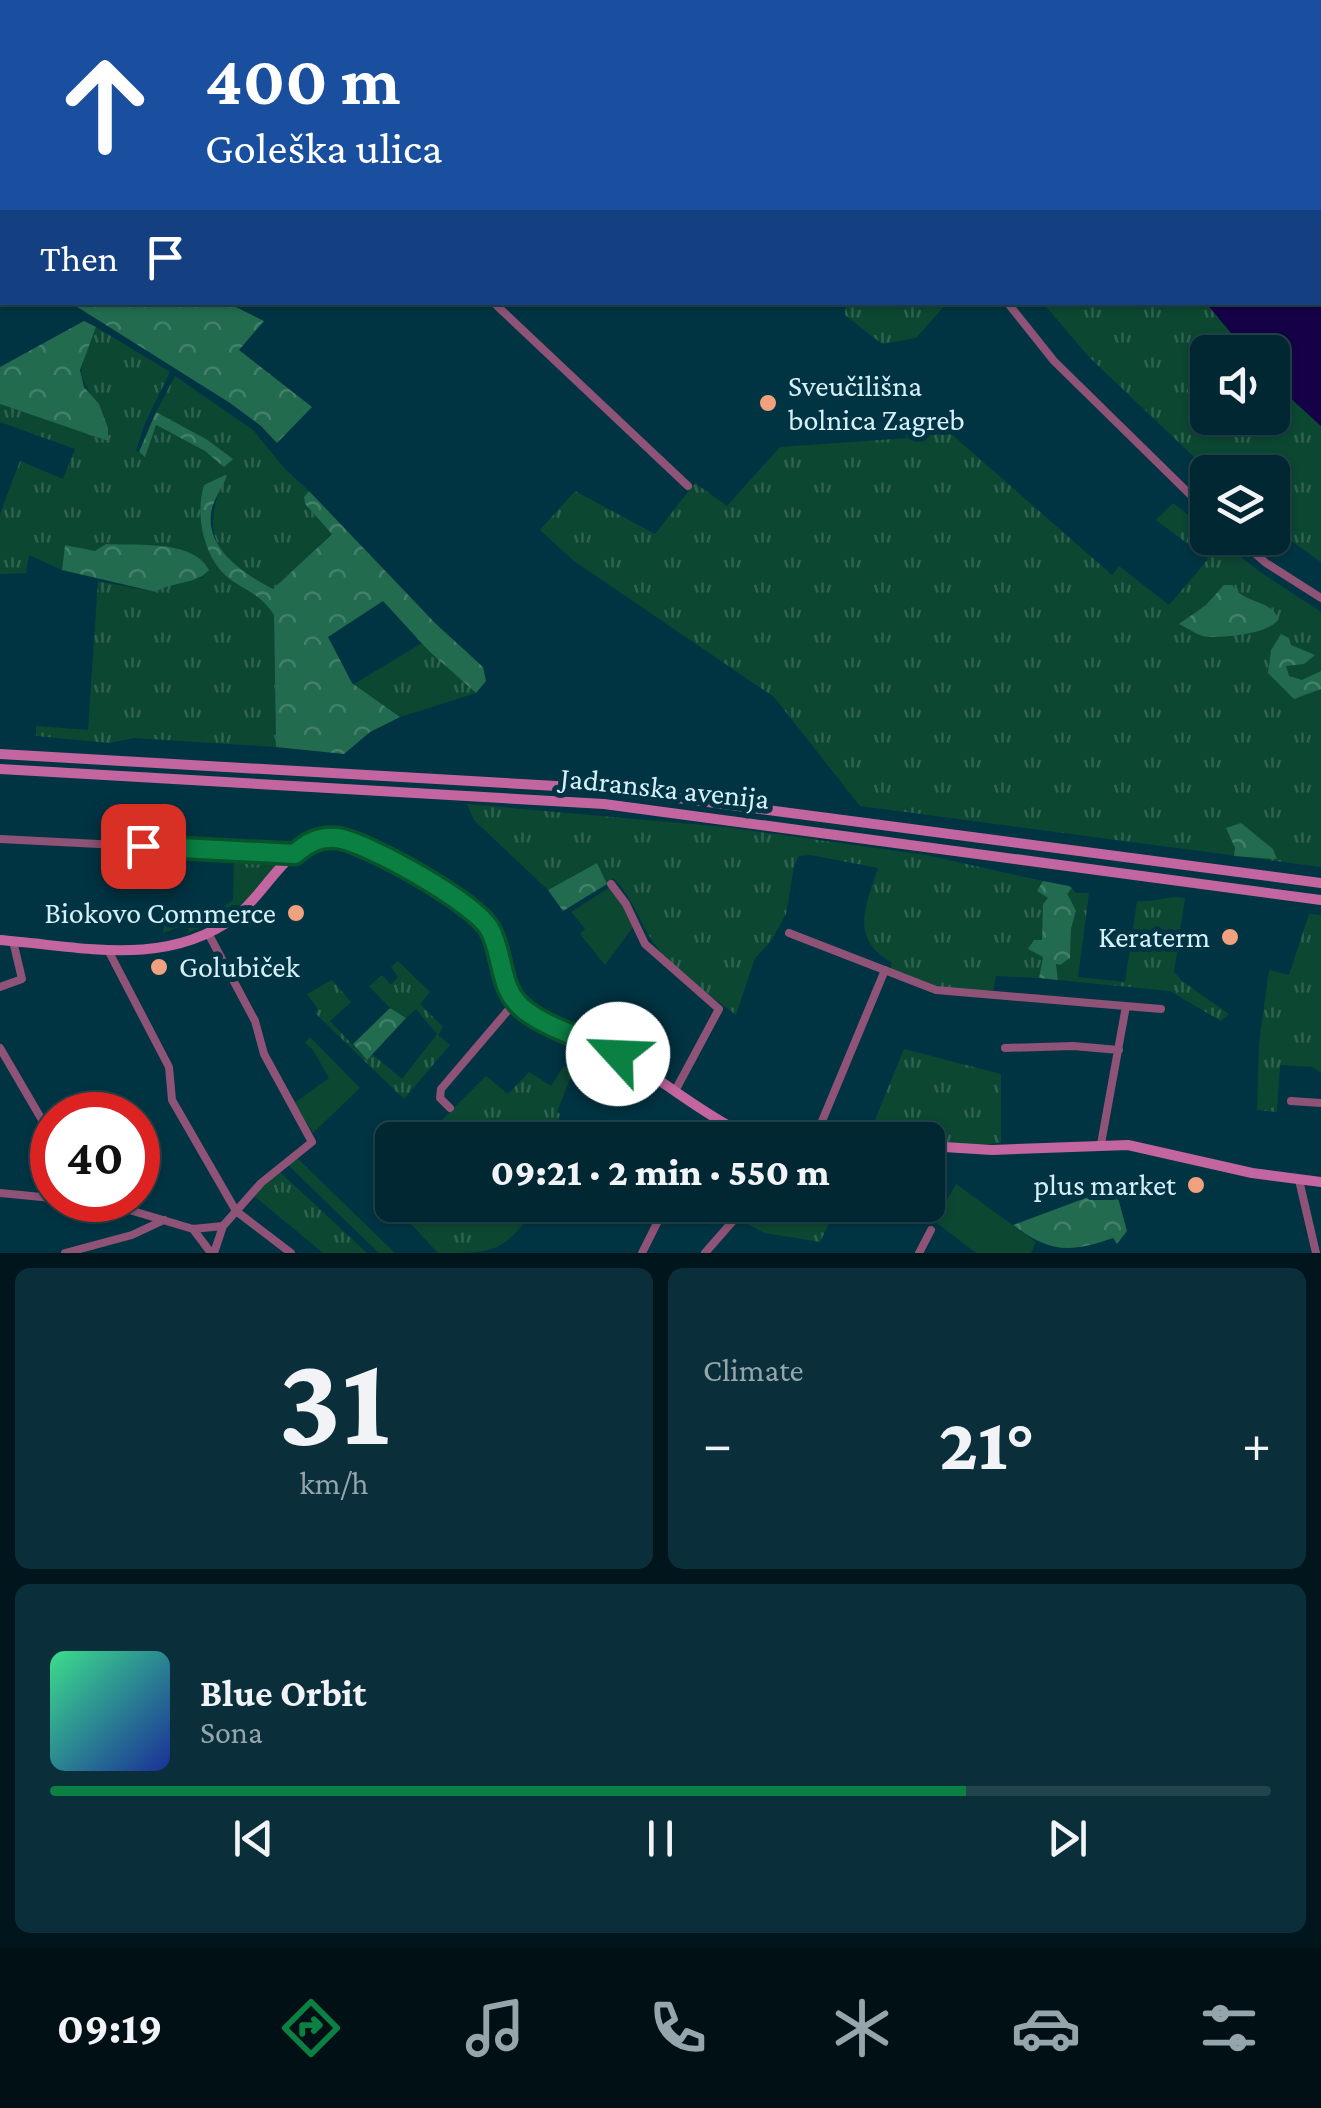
<!DOCTYPE html>
<meta charset="utf-8">
<style>
body{margin:0;font-family:"Crimson Pro",serif;background:#0a2f3a;color:#f1f3f6;height:100vh;display:flex;flex-direction:column;font-size:38px;white-space:nowrap}
*{box-sizing:border-box;margin:0}
p{font-size:32px;color:#95a5ac}
.icon{flex:none;width:55px;height:55px;fill:none;stroke:currentColor;stroke-width:2;stroke-linecap:round;stroke-linejoin:round}
.map{position:relative;height:1253px;overflow:hidden}
.drawer{display:flex;flex-direction:column;gap:15px;padding:15px;background:#00151c;flex:1}
.drawer>*{flex:none}
.banner{position:absolute;left:0px;top:0px;width:1322px;height:305px;box-shadow:0 2px 8px #0004,0 0 0 2px #22444d;background:#1a4fa0;color:#fff;overflow:hidden}
.controls{position:absolute;left:1190px;top:335px;display:grid;gap:20px}
.controls a{display:grid;place-items:center;width:100px;height:100px;border-radius:15px;background:#002732;box-shadow:0 2px 8px #0004,0 0 0 2px #22444d;font-size:50px}
.speed{position:absolute;left:30px;top:1092px;display:flex;gap:20px;font-size:50px;font-weight:700;text-align:center}
.speed>*{display:grid;place-content:center;width:130px;height:130px;border-radius:50%;background:#002732;box-shadow:0 2px 8px #0004,0 0 0 2px #22444d;line-height:1}
.speed .limit{border:15px solid #d22;background:#fff;color:#111}
.pin{position:absolute;display:grid;place-items:center;width:85px;height:85px;color:#fff;margin:-42px;border-radius:20px;box-shadow:0 5px 15px #0006}
.me{position:absolute;width:110px;margin:-55px;rotate:295deg;stroke-linejoin:round;filter:drop-shadow(0 0 8px #0008)}
.turn{display:flex;align-items:center;gap:35px;height:210px;padding:0 40px;font-size:45px}
.turn .icon{width:130px;height:130px;stroke-width:2.5}
.turn b{display:block;font-size:70px;line-height:85px}
.then{display:flex;align-items:center;height:95px;padding:0 40px;background:#0003;gap:20px;font-size:38px}
.big{font-size:75px;font-weight:800;line-height:1.1}
.drawer .tile{flex:1;display:flex;flex-direction:column;justify-content:center;gap:15px;min-width:0;padding:0 35px;border-radius:15px;background:#0a2f3a}
.drawer .dial{align-items:center;gap:0}
.dial b{font-size:130px;line-height:1}
.song{display:flex;align-items:center;gap:30px}
.cover{width:120px;height:120px;border-radius:15px;background:linear-gradient(135deg,hsl(150 70% 55%),hsl(230 70% 35%))}
.played{height:10px;border-radius:5px;background:linear-gradient(90deg,#0b8043 75%,#22444d 75%)}
.keys{display:flex;justify-content:space-around;direction:ltr}
.heat{display:flex;justify-content:space-between;align-items:center;font-size:55px;direction:ltr}
.drawer .tiles{flex:1;display:grid;gap:15px;grid-template-columns:1fr 1fr}
.tile:last-child{grid-column:span 2}
.trip{position:absolute;left:375px;top:1122px;width:570px;height:100px;border-radius:15px;background:#002732;box-shadow:0 2px 8px #0004,0 0 0 2px #22444d;font-weight:800;line-height:100px;text-align:center}
.tabs{display:flex;height:160px;justify-content:space-around;align-items:center;background:#001014;color:#95a5ac}
.tabs .icon{width:70px;height:70px}
.tabs .current{color:#0b8043}
.tabs b{font-size:45px;color:#f1f3f6}
.map>svg:first-child{display:block}
</style>
<div class="map">
<svg width="1321" height="1253" viewBox="0 0 1321 1253">
<defs>
<pattern id="grass-tufts" width="24" height="20" patternUnits="userSpaceOnUse" patternTransform="scale(2.5)"><rect width="24" height="20" fill="#0c4732"/><path d="M3 7l-1-3M5 7V3M7 7l1-3M15 17l-1-3M17 17v-4M19 17l1-3" fill="none" stroke="#2f6250"/></pattern>
<pattern id="forest-crowns" width="20" height="18" patternUnits="userSpaceOnUse" patternTransform="scale(2.5)"><rect width="20" height="18" fill="#236b4f"/><path d="M2 6a3 3 0 1 1 6 0M12 15a3 3 0 1 1 6 0" fill="none" stroke="#428069"/></pattern>
</defs>
<rect width="100%" height="100%" fill="#003443"/>
<path fill="url(#grass-tufts)" d="M845 303V302L947 303 916 338 882 344 845 315Z
M1043 303H1206L1247 352H1208V418H1272L1273 382 1321 426V562L1273 528 1272 472H1210L1089 357Z
M96 327 170 372 145 423 136 451 145 456 155 425 205 451 224 466 206 439 156 412 175 376 253 430 285 469 309 491 304 497 305 504 332 533 273 590C216 557 199 539 225 475L204 485C195 512 204 555 225 574 242 590 259 593 274 615L276 747 134 738 109 743 36 736V726L88 730 98 581 156 592 165 586 204 577 65 545 62 570 29 555 26 573 0 574V514L20 461 63 479 75 449 0 422V404L108 441C108 408 77 387 82 366 84 353 92 340 96 327Z
M893 423 940 424 1112 575 1119 566 1169 605 1208 559 1156 520 1173 503 1207 530 1208 538H1217L1260 572 1321 612V867L860 806 774 697 574 561 540 530 575 491 655 534 695 483 727 506 780 447 908 438Z
M422 643 476 693 400 717 354 684Z
M467 804 725 827 926 855 1043 881 1037 891 1048 898 1043 904V957L1039 978 996 976 993 991 947 989 891 970V962C849 938 866 905 878 868L811 855 799 856 794 866 786 914 771 941 755 958 736 1015C712 996 673 971 656 946 640 924 633 897 613 878L607 884 597 863 548 890 474 820Z
M234 855 280 858C265 891 223 921 189 932L188 928H176L163 933 165 909 202 912 203 906 223 907 233 900Z
M1072 888 1076 893H1089L1078 977 1125 982 1137 901C1155 903 1167 895 1185 898L1174 972 1182 981 1229 1014 1221 1021 1170 991 1058 980 1056 962 1070 958 1071 929 1076 911 1066 892Z
M1309 914 1321 915V1073L1312 1067 1280 1065 1277 1112 1257 1110 1259 1044 1269 970 1289 975Z
M398 961 430 992 420 1004 443 1027 438 1035 450 1045 404 1099 315 1013 318 1009 307 994 332 980 351 1002 330 1021 366 1059 372 1054 402 1079 437 1034 416 1009 406 1018 390 1008 369 986 382 975 391 985 398 977 391 967Z
M904 1049 1001 1074V1143L974 1145 868 1137Z
M564 1066 573 1071 557 1112 560 1114 555 1140H440L432 1130 486 1076 508 1094 529 1072 551 1086Z
M297 1158 395 1253H379L288 1165Z
M280 1172 367 1253H323L253 1195Z
M405 1205H538C502 1253 497 1253 438 1253L398 1210Z
M753 1205H838L820 1242 765 1233 741 1221Z"/>
<path fill="url(#forest-crowns)" d="M71 303H228L264 321 239 350 312 407 277 443 261 426 230 403Z
M84 321 96 327 80 370 84 387 99 404 108 428V441L0 404V367Z
M156 412 206 439 233 459 224 467 205 451 156 425 145 457 139 452Z
M225 475 227 476C222 488 213 500 211 513 206 550 246 575 273 589L332 534 305 504 304 497 309 491 436 624 483 667 486 681 476 693 429 651 383 601 328 637 352 683 400 717 370 732 344 754 276 747 274 615C259 592 242 590 225 575 203 554 195 513 204 485Z
M106 544C136 546 193 539 209 570 196 585 172 581 156 592L62 570 65 545 95 551Z
M1224 585H1232C1245 605 1269 598 1279 619 1268 634 1228 637 1209 637 1199 637 1188 628 1179 624L1206 605Z
M1281 634 1289 638 1291 645 1315 655 1304 664 1286 666 1289 676 1302 680 1321 671V689L1294 699 1268 673 1271 650Z
M1241 823 1273 849 1277 859 1234 856 1235 848 1226 828Z
M597 863 607 884 563 911 548 890Z
M1043 881 1069 886 1072 888 1067 893 1076 911 1071 929 1070 958 1060 965 1056 964 1058 980 1039 978 1043 957 1028 949 1034 940H1042L1043 904 1048 898 1037 891Z
M390 1008 406 1018 367 1060 353 1044Z
M1115 1187 1127 1231 1117 1244 1113 1238C1070 1253 1050 1253 1013 1225Z"/>
<path fill="#0c4732" d="M610 887 621 900 634 926 605 965 580 934 585 929 571 912Z
M310 1037 360 1088 313 1133 294 1103 329 1078 313 1050 305 1043Z
M956 1184 1036 1242 1031 1253H976L934 1221Z"/>
<path fill="#150246" d="M1320 274 1321 276V426L1273 382 1272 352H1247L1206 303 1320 302Z"/>
<g fill="none" stroke-linecap="round" stroke-linejoin="round">
<path stroke="#8e5376" stroke-width="8" d="M769 0 771 2
M1224 0 1226 2
M501 2 503 0
M1320 117 1321 118
M493 302 688 486
M1007 302 1054 361 1208 512
M1237 538 1266 563 1321 598
M0 839 295 854
M611 884 626 904 645 944 719 1009 675 1091
M789 933 936 990 1161 1009
M109 952 169 1067 172 1100 236 1211 291 1253
M0 987 22 979 13 941
M0 1048 52 1137
M1005 1048 1073 1046 1119 1050
M1291 1101 1321 1103
M450 1108 440 1098 441 1089 516 1001
M815 1138 885 970
M1101 1144 1126 1006
M1299 1180 1316 1253
M0 1193 52 1198
M96 1200 193 1229 223 1226 261 1183 312 1142 264 1054 255 1021 208 933
M193 1229 211 1253
M65 1253 132 1235 164 1220
M214 1253 223 1226
M642 1253 666 1205
M705 1253 747 1205
M919 1253 931 1230"/>
<path stroke="#c3669f" stroke-width="10" d="M0 754 609 789 1321 883
M0 769 604 804 1321 900
M0 940C79 946 165 969 235 917 265 895 286 844 325 839 358 834 470 899 488 927 505 953 497 986 523 1009 549 1031 589 1038 619 1054 658 1077 693 1107 733 1128L753 1134 837 1140
M928 1146 992 1150 1128 1145 1252 1173 1321 1182"/>
</g>
<g fill="none" stroke-linecap="round" stroke-linejoin="round">
<defs>
<path id="route" d="M143 846 295 854C306 843 320 836 337 838 367 842 473 902 489 928 505 955 497 990 526 1011 549 1029 590 1040 618 1054"/>
</defs>
<use href="#route" stroke="#07532c" stroke-width="25"/>
<use href="#route" stroke="#0b8043" stroke-width="18"/>
</g>
<g fill="#f2a17e" stroke="#003443" stroke-width="4">
<circle cx="768" cy="403" r="10"/>
<circle cx="296" cy="913" r="10"/>
<circle cx="1230" cy="937" r="10"/>
<circle cx="159" cy="967" r="10"/>
<circle cx="1196" cy="1185" r="10"/>
</g>
<g text-anchor="middle" stroke-width="10" stroke-linejoin="round" paint-order="stroke">
<g font-size="30" fill="#d7eff9" stroke="#003443" text-anchor="end">
<text x="788" y="396" text-anchor="start">Sveučilišna<tspan x="788" dy="34">bolnica Zagreb</tspan></text>
<text x="276" y="923">Biokovo Commerce</text>
<text x="1210" y="947">Keraterm</text>
<text x="179" y="977" text-anchor="start">Golubiček</text>
<text x="1176" y="1195">plus market</text>
</g>
<g font-size="30" fill="#d7eff9" stroke="#003443">
<text transform="translate(665 788) rotate(6)" y="10">Jadranska avenija</text>
</g>
</g>
</svg>
<div class="controls">
<a><svg class="icon" aria-label="sound" viewBox="0 0 24 24"><path d="M4 9h4l5-4v14l-5-4H4zM17 9q2 3 0 6"/></svg></a>
<a><svg class="icon" aria-label="layers" viewBox="0 0 24 24"><path d="M12 4l9 5-9 5-9-5zM3 14l9 5 9-5"/></svg></a>
</div>
<div class="speed"><div class="limit">40</div></div>
<div class="pin" style="left:143px;top:846px;background:#d93025"><svg class="icon" aria-label="arrive" viewBox="0 0 24 24"><path d="M6 21V4h12l-3 4 3 4H6"/></svg></div>
<svg class="me" style="left:618px;top:1054px" viewBox="-20 -20 40 40"><circle r="19" fill="#fff"/><path d="M0-13L10 11 0 6-10 11z" fill="#0b8043"/></svg>
<div class="trip">09:21 · 2 min · 550 m</div>
<div class="banner">
<div class="turn"><svg class="icon" aria-label="ahead" viewBox="0 0 24 24"><path d="M12 20V5M6 11l6-6 6 6"/></svg><div><b>400 m</b>Goleška ulica</div></div>
<div class="then">Then<svg class="icon" aria-label="arrive" viewBox="0 0 24 24"><path d="M6 21V4h12l-3 4 3 4H6"/></svg></div>
</div>
</div>
<section class="drawer">
<div class="tiles">
<div class="tile dial"><b>31</b><p>km/h</p></div>
<div class="tile"><p>Climate</p>
<div class="heat"><a>−</a><b class="big">21°</b><a>+</a></div>
</div>
<div class="tile">
<div class="song"><i class="cover"></i><div><b>Blue Orbit</b><p>Sona</p></div></div>
<div class="played"></div>
<div class="keys"><svg class="icon" aria-label="previous" viewBox="0 0 24 24"><path d="M18 5L8 12l10 7zM5 5v14"/></svg><svg class="icon" aria-label="pause" viewBox="0 0 24 24"><path d="M8 5v14M16 5v14"/></svg><svg class="icon" aria-label="next" viewBox="0 0 24 24"><path d="M6 5l10 7-10 7zM19 5v14"/></svg></div>
</div>
</div>
</section>
<nav class="tabs">
<b>09:19</b>
<svg class="icon current" aria-label="directions" viewBox="0 0 24 24"><path d="M12 3l9 9-9 9-9-9zM9 14v-3h6M13 9l2 2-2 2"/></svg>
<svg class="icon" aria-label="music" viewBox="0 0 24 24"><path d="M9 18V5l10-2v13"/><circle cx="6" cy="18" r="3"/><circle cx="16" cy="16" r="3"/></svg>
<svg class="icon" aria-label="phone" viewBox="0 0 24 24"><path d="M5 4h4l2 5-3 2q2 4 5 5l2-3 5 2v4C11 20 4 13 5 4z"/></svg>
<svg class="icon" aria-label="climate" viewBox="0 0 24 24"><path d="M12 3v18M4 7l16 10M4 17L20 7"/></svg>
<svg class="icon" aria-label="car" viewBox="0 0 24 24"><path d="M5 17H2v-5l4-1 3-4h7l3 4 3 1v5h-3M9 17h6M6 11h13"/><circle cx="7" cy="17" r="2"/><circle cx="17" cy="17" r="2"/></svg>
<svg class="icon" aria-label="filters" viewBox="0 0 24 24"><path d="M4 7h16M4 17h16"/><circle cx="9" cy="7" r="2"/><circle cx="15" cy="17" r="2"/></svg>
</nav>
